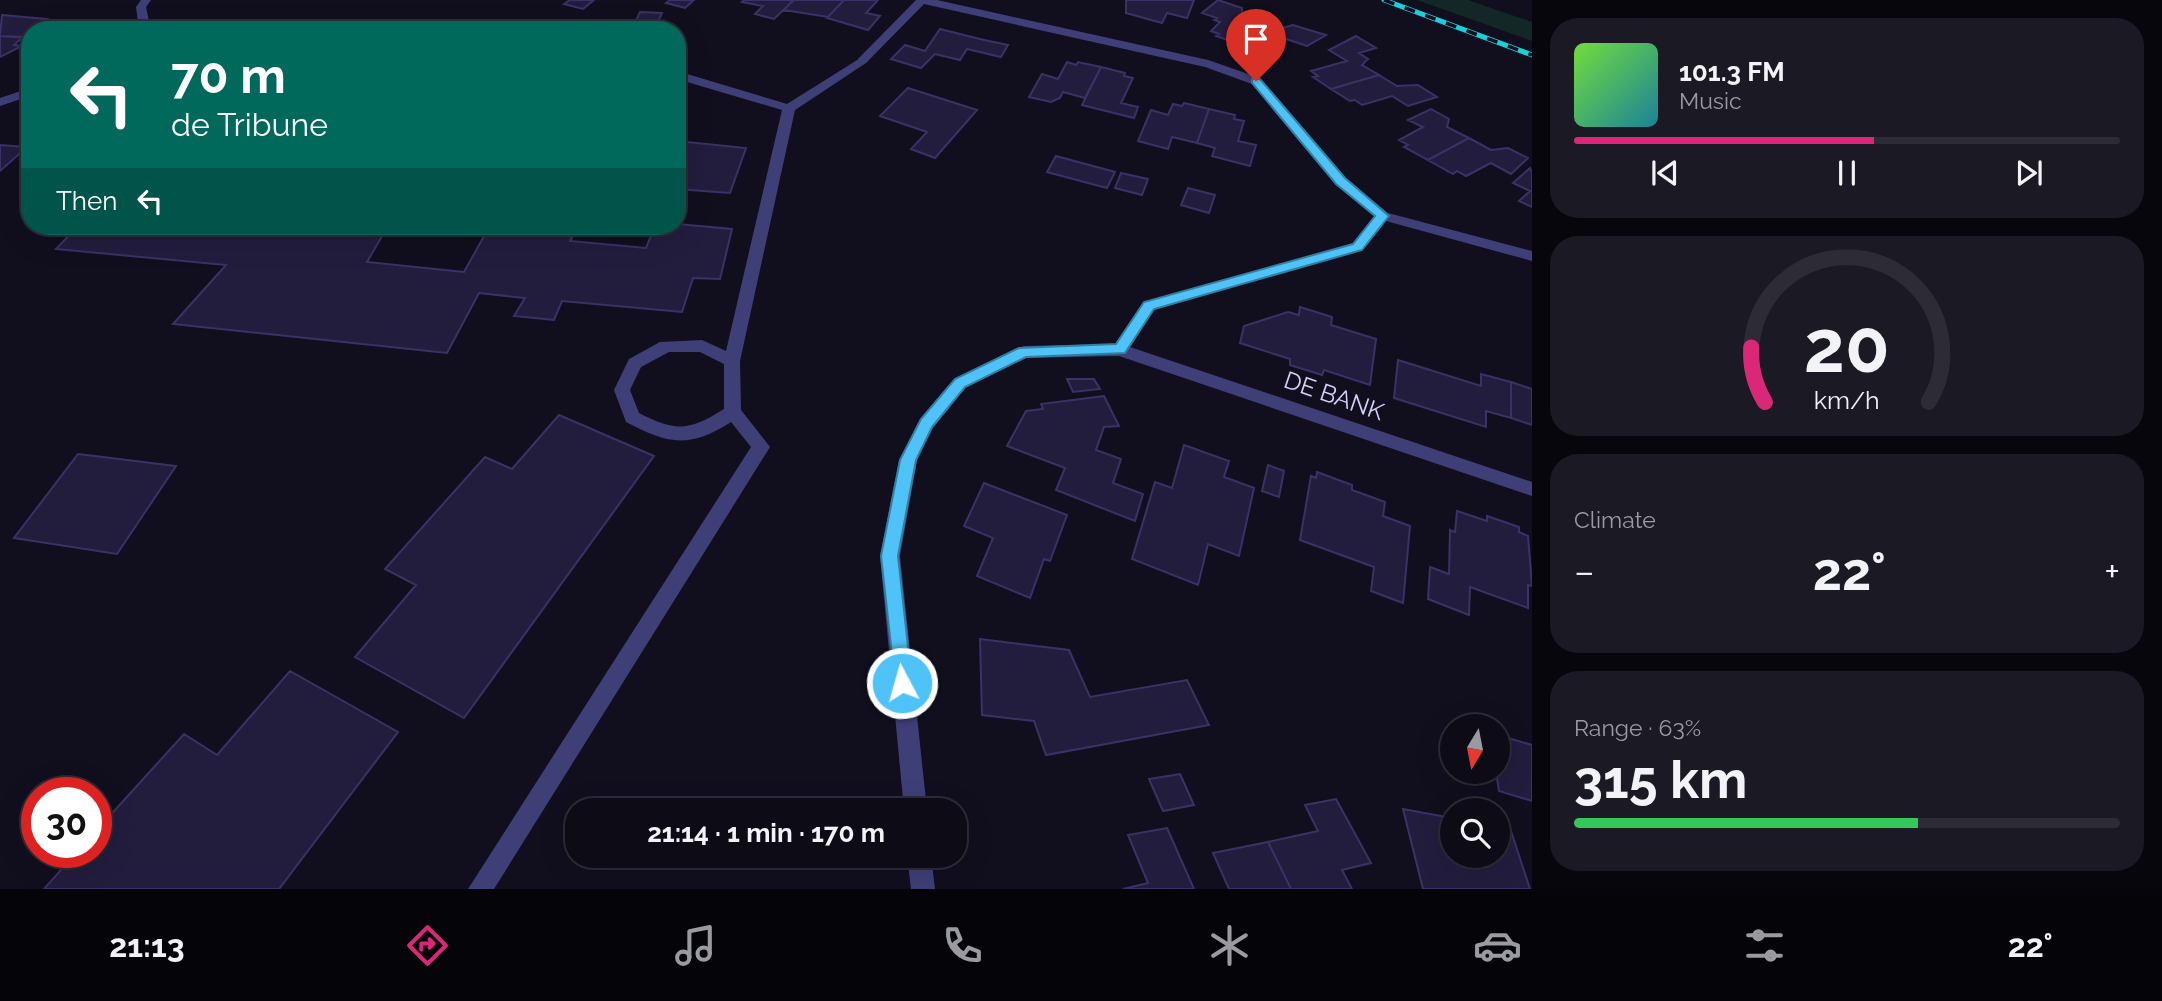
<!DOCTYPE html>
<meta charset="utf-8">
<style>
body{margin:0;font-family:Raleway,sans-serif;background:#1b1923;color:#f1f3f6;height:100vh;display:flex;flex-direction:column;font-size:26px;white-space:nowrap}
*{box-sizing:border-box;margin:0}
p{font-size:23px;color:#9a9ba1}
.icon{flex:none;width:38px;height:38px;fill:none;stroke:currentColor;stroke-width:2;stroke-linecap:round;stroke-linejoin:round}
.map{position:relative;flex:1;overflow:hidden}
.side{display:flex;flex-direction:column;gap:18px;padding:18px;background:#07060c;width:630px}
.side>*{flex:none}
.banner{position:absolute;left:21px;top:21px;width:665px;height:214px;border-radius:28px;box-shadow:0 7px 28px #0002,0 0 0 2px #2d2b35;background:#00695c;color:#fff;overflow:hidden}
.needle{width:46px;rotate:190deg}
.buttons{position:absolute;left:1440px;top:714px;display:grid;gap:14px}
.buttons a{display:grid;place-items:center;width:70px;height:70px;border-radius:50%;background:#0d0b16;box-shadow:0 7px 28px #0002,0 0 0 2px #2d2b35;font-size:35px}
.speed{position:absolute;left:21px;top:777px;display:flex;gap:14px;font-size:35px;font-weight:700;text-align:center}
.speed>*{display:grid;place-content:center;width:91px;height:91px;border-radius:50%;background:#0d0b16;box-shadow:0 7px 28px #0002,0 0 0 2px #2d2b35;line-height:1}
.speed .limit{border:10px solid #d22;background:#fff;color:#111}
.pin{position:absolute;display:grid;place-items:center;width:60px;height:60px;color:#fff;margin:-72px -30px;border-radius:50% 50% 50% 0;rotate:-45deg;box-shadow:0 0 7px #0007}
.pin .icon{rotate:45deg}
.me{position:absolute;width:77px;margin:-38px;rotate:354deg;stroke-linejoin:round;filter:drop-shadow(0 0 5px #0008)}
.turn{display:flex;align-items:center;gap:24px;height:147px;padding:0 35px;font-size:32px}
.turn .icon{width:91px;height:91px;stroke-width:2.5}
.turn b{display:block;font-size:49px;line-height:60px}
.then{display:flex;align-items:center;height:66px;padding:0 35px;background:#0003;gap:14px;font-size:26px}
.big{font-size:52px;font-weight:700;line-height:1.1}
.side .widget{flex:1;display:flex;flex-direction:column;justify-content:center;gap:10px;min-width:0;padding:0 24px;border-radius:28px;background:#1b1923}
.side .dial{align-items:center;gap:0}
.dial svg{height:182px;overflow:visible;fill:none;stroke:#2d2b35;stroke-width:7;stroke-linecap:round;text-anchor:middle}
.dial text{fill:#f1f3f6;stroke:none}
.song{display:flex;align-items:center;gap:21px}
.cover{width:84px;height:84px;border-radius:10px;background:linear-gradient(135deg,hsl(100 70% 55%),hsl(190 70% 35%))}
.played{height:7px;border-radius:4px;background:linear-gradient(90deg,#db2777 55%,#2d2b35 55%)}
.keys{display:flex;justify-content:space-around;direction:ltr}
.heat{display:flex;justify-content:space-between;align-items:center;font-size:38px;direction:ltr}
.charge{height:10px;border-radius:5px;background:linear-gradient(90deg,#34c759 63%,#2d2b35 0)}
.trip{position:absolute;left:565px;top:798px;width:402px;height:70px;border-radius:28px;background:#0d0b16;box-shadow:0 7px 28px #0002,0 0 0 2px #2d2b35;font-weight:700;line-height:70px;text-align:center}
.tab-bar{display:flex;height:112px;justify-content:space-around;align-items:center;background:#050409;color:#9a9ba1}
.tab-bar .icon{width:49px;height:49px}
.tab-bar .on{color:#db2777}
.tab-bar b{font-size:32px;color:#f1f3f6}
main{display:flex;flex:1;min-height:0}
.map>svg:first-child{display:block}
</style>
<main>
<div class="map">
<svg width="1532" height="889" viewBox="0 0 1532 889">
<rect width="100%" height="100%" fill="#110f1e"/>
<path fill="#132726" d="M1417 0H1468L1532 22V41Z"/>
<path fill="#221d3d" stroke="#3a3266" stroke-width="2" d="M570 0H594L583 9 564 4Z
M670 0H694L685 8 666 3Z
M744 0H794L774 19 755 14 763 6 742 2Z
M793 0H844L828 17 784 10Z
M844 0H878L866 13 880 16 868 30 827 18Z
M1126 0H1194L1187 18 1167 13 1162 23 1126 13Z
M1218 0 1242 8V14L1262 21 1239 44 1216 36 1219 34 1211 31 1220 22 1214 20 1217 18 1202 13Z
M640 12 662 13 656 26 634 25Z
M2 15 47 19 38 26 46 28 30 30 27 38 0 36Z
M1262 21 1282 28 1293 25 1326 35 1307 46 1286 39 1272 52 1239 44Z
M940 29 984 40 1008 45 1001 57 967 49 960 60 935 54 921 68 891 59 905 45 925 51Z
M0 36 23 37 14 45 22 46 0 57Z
M1356 36 1376 48 1359 53 1368 59 1362 65 1379 75 1331 89 1313 77 1318 76 1311 71 1347 61 1329 50Z
M1067 62 1076 65 1078 62 1101 67 1085 98 1063 92 1060 98 1051 102 1029 97 1042 74 1058 79Z
M1101 67 1125 73 1124 76 1133 78 1121 103 1138 107 1134 118 1082 105Z
M1379 75 1397 86 1418 85 1437 97 1408 106 1392 96 1362 105 1355 100 1350 101 1331 89Z
M908 88 977 110 935 158 911 149 927 132 880 116Z
M1184 103 1209 109 1197 143 1172 137 1168 149 1138 141 1151 110 1168 115 1173 104 1182 106Z
M1209 109 1235 115 1234 119 1244 121 1238 141 1256 145 1250 166 1212 156 1215 148 1197 143Z
M1431 109 1449 119 1447 127 1469 138 1428 160 1404 147 1408 145 1399 140 1423 127 1408 120Z
M1469 138 1491 150 1508 148 1528 158 1511 174 1491 163 1466 176 1457 171 1453 174 1428 160Z
M677 141 746 148 730 193 677 189Z
M0 145 27 147 0 171Z
M1056 156 1115 172 1107 188 1047 172Z
M1530 168 1532 173V207L1519 201 1530 191 1513 183Z
M1121 173 1148 179 1142 195 1115 188Z
M1188 188 1215 195 1209 213 1181 205Z
M677 224 732 229 720 279 693 278 682 312 562 301 554 320 514 316 525 298 479 293 447 353 173 324 226 265 56 249 78 226H388L367 262 464 272 488 229 475 228 476 226H578L570 241 646 248 655 226Z
M1300 307 1332 317 1331 325 1376 339 1370 385 1324 370 1322 375 1290 365V359L1240 343 1244 326 1288 312 1299 315Z
M1398 360 1481 386V374L1511 382V418L1486 411V427L1394 398Z
M1067 379H1094L1100 389 1073 392Z
M1511 382 1532 389V425L1511 418Z
M1104 396 1119 426 1104 427 1096 450 1121 459 1113 483 1143 494 1135 521 1056 490 1065 468 1007 446 1026 411 1043 409 1041 404Z
M559 415 654 456 464 718 355 657 416 585 385 569 485 457 512 469Z
M1184 445 1229 461 1224 477 1254 488 1239 556 1208 544 1198 585 1132 559 1155 482 1172 488Z
M78 454 176 466 117 554 14 538Z
M1268 465 1284 471 1279 497 1262 491Z
M1317 472 1352 485V490L1385 502 1383 516 1410 526 1403 603 1371 591 1374 567 1300 540 1311 476 1316 478Z
M984 483 1067 515 1050 561 1044 559 1030 598 977 576 993 538 964 526Z
M1457 511 1487 521V516L1519 527V532L1528 536 1532 586 1528 585V608L1470 587 1469 615 1428 599 1430 567 1449 574 1450 530 1455 532Z
M980 639 1069 650 1090 697 1187 680 1209 725 1046 755 1034 721 982 715Z
M290 671 398 732 279 889H44L77 852H96V831L184 734 217 755Z
M1498 735 1532 745V801L1499 791 1496 772H1498Z
M1180 774 1194 805 1163 811 1149 779Z
M1336 799 1371 863 1342 870 1352 889H1291L1268 842 1318 831 1305 805Z
M1403 809 1452 818V856H1498V825L1510 828 1530 889H1423Z
M1167 828 1194 889H1123L1148 883 1128 835Z
M1268 842 1291 889H1229L1213 853Z"/>
<g fill="none" stroke-linecap="round" stroke-linejoin="round">
<path fill="#3f3f78" fill-rule="evenodd" d="M141 0H151L146 7 151 30H139L136 7Z
M281 23 350 27 355 30H258Z
M862 57 868 61 866 63 795 110 740 361 741 410 770 447 494 889H468L751 447 731 422C689 449 668 444 626 422L614 390 629 359 660 342 702 340 726 351 782 110 677 79V71L787 104ZM669 352H700L724 364V409C689 431 676 432 639 413L630 390 641 367Z
M30 88V96L0 106V98Z"/>
<path fill="#3f3f78" fill-rule="evenodd" d="M916 0H937L1208 60 1260 78 1346 178 1388 213 1532 251V261L1386 221 1362 250 1154 310 1130 347 1532 482V496L1119 356 1026 358 966 387 933 428 917 460 900 556 927 810H904L880 556 899 460 920 419 954 379 1024 346 1115 344 1144 302 1352 244 1375 217 1336 184 1252 84 1205 67 924 4 866 63H858V59Z
M907 856H931L935 889H911Z"/>
<defs>
<path id="rail" d="M1384 0 1532 55"/>
</defs>
<use href="#rail" stroke="#1acfdc" stroke-width="5"/>
<use href="#rail" stroke="#110f1e" stroke-width="3.5" stroke-dasharray="11" stroke-linecap="butt"/>
</g>
<path fill="#4fc3f7" stroke="#337fa1" stroke-width="2" d="M1252 79H1260L1345 178 1389 216 1362 250 1154 309 1125 353 1026 357 965 387 932 427 916 460 898 556 912 683 909 690 902 692 896 690 881 556 900 460 921 419 955 379 1019 348 1116 344 1144 302 1353 244 1375 216 1336 184 1252 83Z"/>
<g text-anchor="middle" stroke-width="7" stroke-linejoin="round" paint-order="stroke">
<g font-size="24" fill="#d4d1fa" stroke="#110f1e">
<text transform="translate(1334 396) rotate(19)" y="8">DE BANK</text>
</g>
</g>
</svg>
<div class="buttons">
<a><svg class="needle" viewBox="-14 -14 28 28"><path d="M0-13l5 13h-10z" fill="#e53935"/><path d="M0 13l5-13h-10z" fill="#9a9ba1"/></svg></a>
<a><svg class="icon" aria-label="search" viewBox="0 0 24 24"><circle cx="10" cy="10" r="6"/><path d="M15 15l6 6"/></svg></a>
</div>
<div class="speed"><div class="limit">30</div></div>
<div class="pin" style="left:1256px;top:81px;background:#d93025"><svg class="icon" aria-label="arrive" viewBox="0 0 24 24"><path d="M6 21V4h12l-3 4 3 4H6"/></svg></div>
<svg class="me" style="left:902px;top:683px" viewBox="-20 -20 40 40"><circle r="17" fill="#4fc3f7" stroke="#fff" stroke-width="3"/><path d="M0-11L8 9 0 5-8 9z" fill="#fff"/></svg>
<div class="trip">21:14 · 1 min · 170 m</div>
<div class="banner">
<div class="turn"><svg class="icon" aria-label="left" viewBox="0 0 24 24"><path d="M17 20v-9H6M10 6l-5 5 5 5"/></svg><div><b>70 m</b>de Tribune</div></div>
<div class="then">Then<svg class="icon" aria-label="left" viewBox="0 0 24 24"><path d="M17 20v-9H6M10 6l-5 5 5 5"/></svg></div>
</div>
</div>
<section class="side">
<div class="widget">
<div class="song"><i class="cover"></i><div><b>101.3 FM</b><p>Music</p></div></div>
<div class="played"></div>
<div class="keys"><svg class="icon" aria-label="previous" viewBox="0 0 24 24"><path d="M18 5L8 12l10 7zM5 5v14"/></svg><svg class="icon" aria-label="pause" viewBox="0 0 24 24"><path d="M8 5v14M16 5v14"/></svg><svg class="icon" aria-label="next" viewBox="0 0 24 24"><path d="M6 5l10 7-10 7zM19 5v14"/></svg></div>
</div>
<div class="widget dial"><svg viewBox="0 0 100 80">
<path d="M14 69A42 42 0 1 1 86 69"/>
<path d="M14 69A42 42 0 0 1 8 45" stroke="#db2777"/>
<text x="50" y="56" font-size="32" font-weight="700">20</text>
<text x="50" y="72" font-size="11">km/h</text>
</svg></div>
<div class="widget"><p>Climate</p>
<div class="heat"><a>−</a><b class="big">22°</b><a>+</a></div>
</div>
<div class="widget"><p>Range · 63%</p><b class="big">315 km</b><div class="charge"></div></div>
</section>
</main>
<nav class="tab-bar">
<b>21:13</b>
<svg class="icon on" aria-label="directions" viewBox="0 0 24 24"><path d="M12 3l9 9-9 9-9-9zM9 14v-3h6M13 9l2 2-2 2"/></svg>
<svg class="icon" aria-label="music" viewBox="0 0 24 24"><path d="M9 18V5l10-2v13"/><circle cx="6" cy="18" r="3"/><circle cx="16" cy="16" r="3"/></svg>
<svg class="icon" aria-label="phone" viewBox="0 0 24 24"><path d="M5 4h4l2 5-3 2q2 4 5 5l2-3 5 2v4C11 20 4 13 5 4z"/></svg>
<svg class="icon" aria-label="climate" viewBox="0 0 24 24"><path d="M12 3v18M4 7l16 10M4 17L20 7"/></svg>
<svg class="icon" aria-label="car" viewBox="0 0 24 24"><path d="M5 17H2v-5l4-1 3-4h7l3 4 3 1v5h-3M9 17h6M6 11h13"/><circle cx="7" cy="17" r="2"/><circle cx="17" cy="17" r="2"/></svg>
<svg class="icon" aria-label="filters" viewBox="0 0 24 24"><path d="M4 7h16M4 17h16"/><circle cx="9" cy="7" r="2"/><circle cx="15" cy="17" r="2"/></svg>
<b>22°</b>
</nav>
